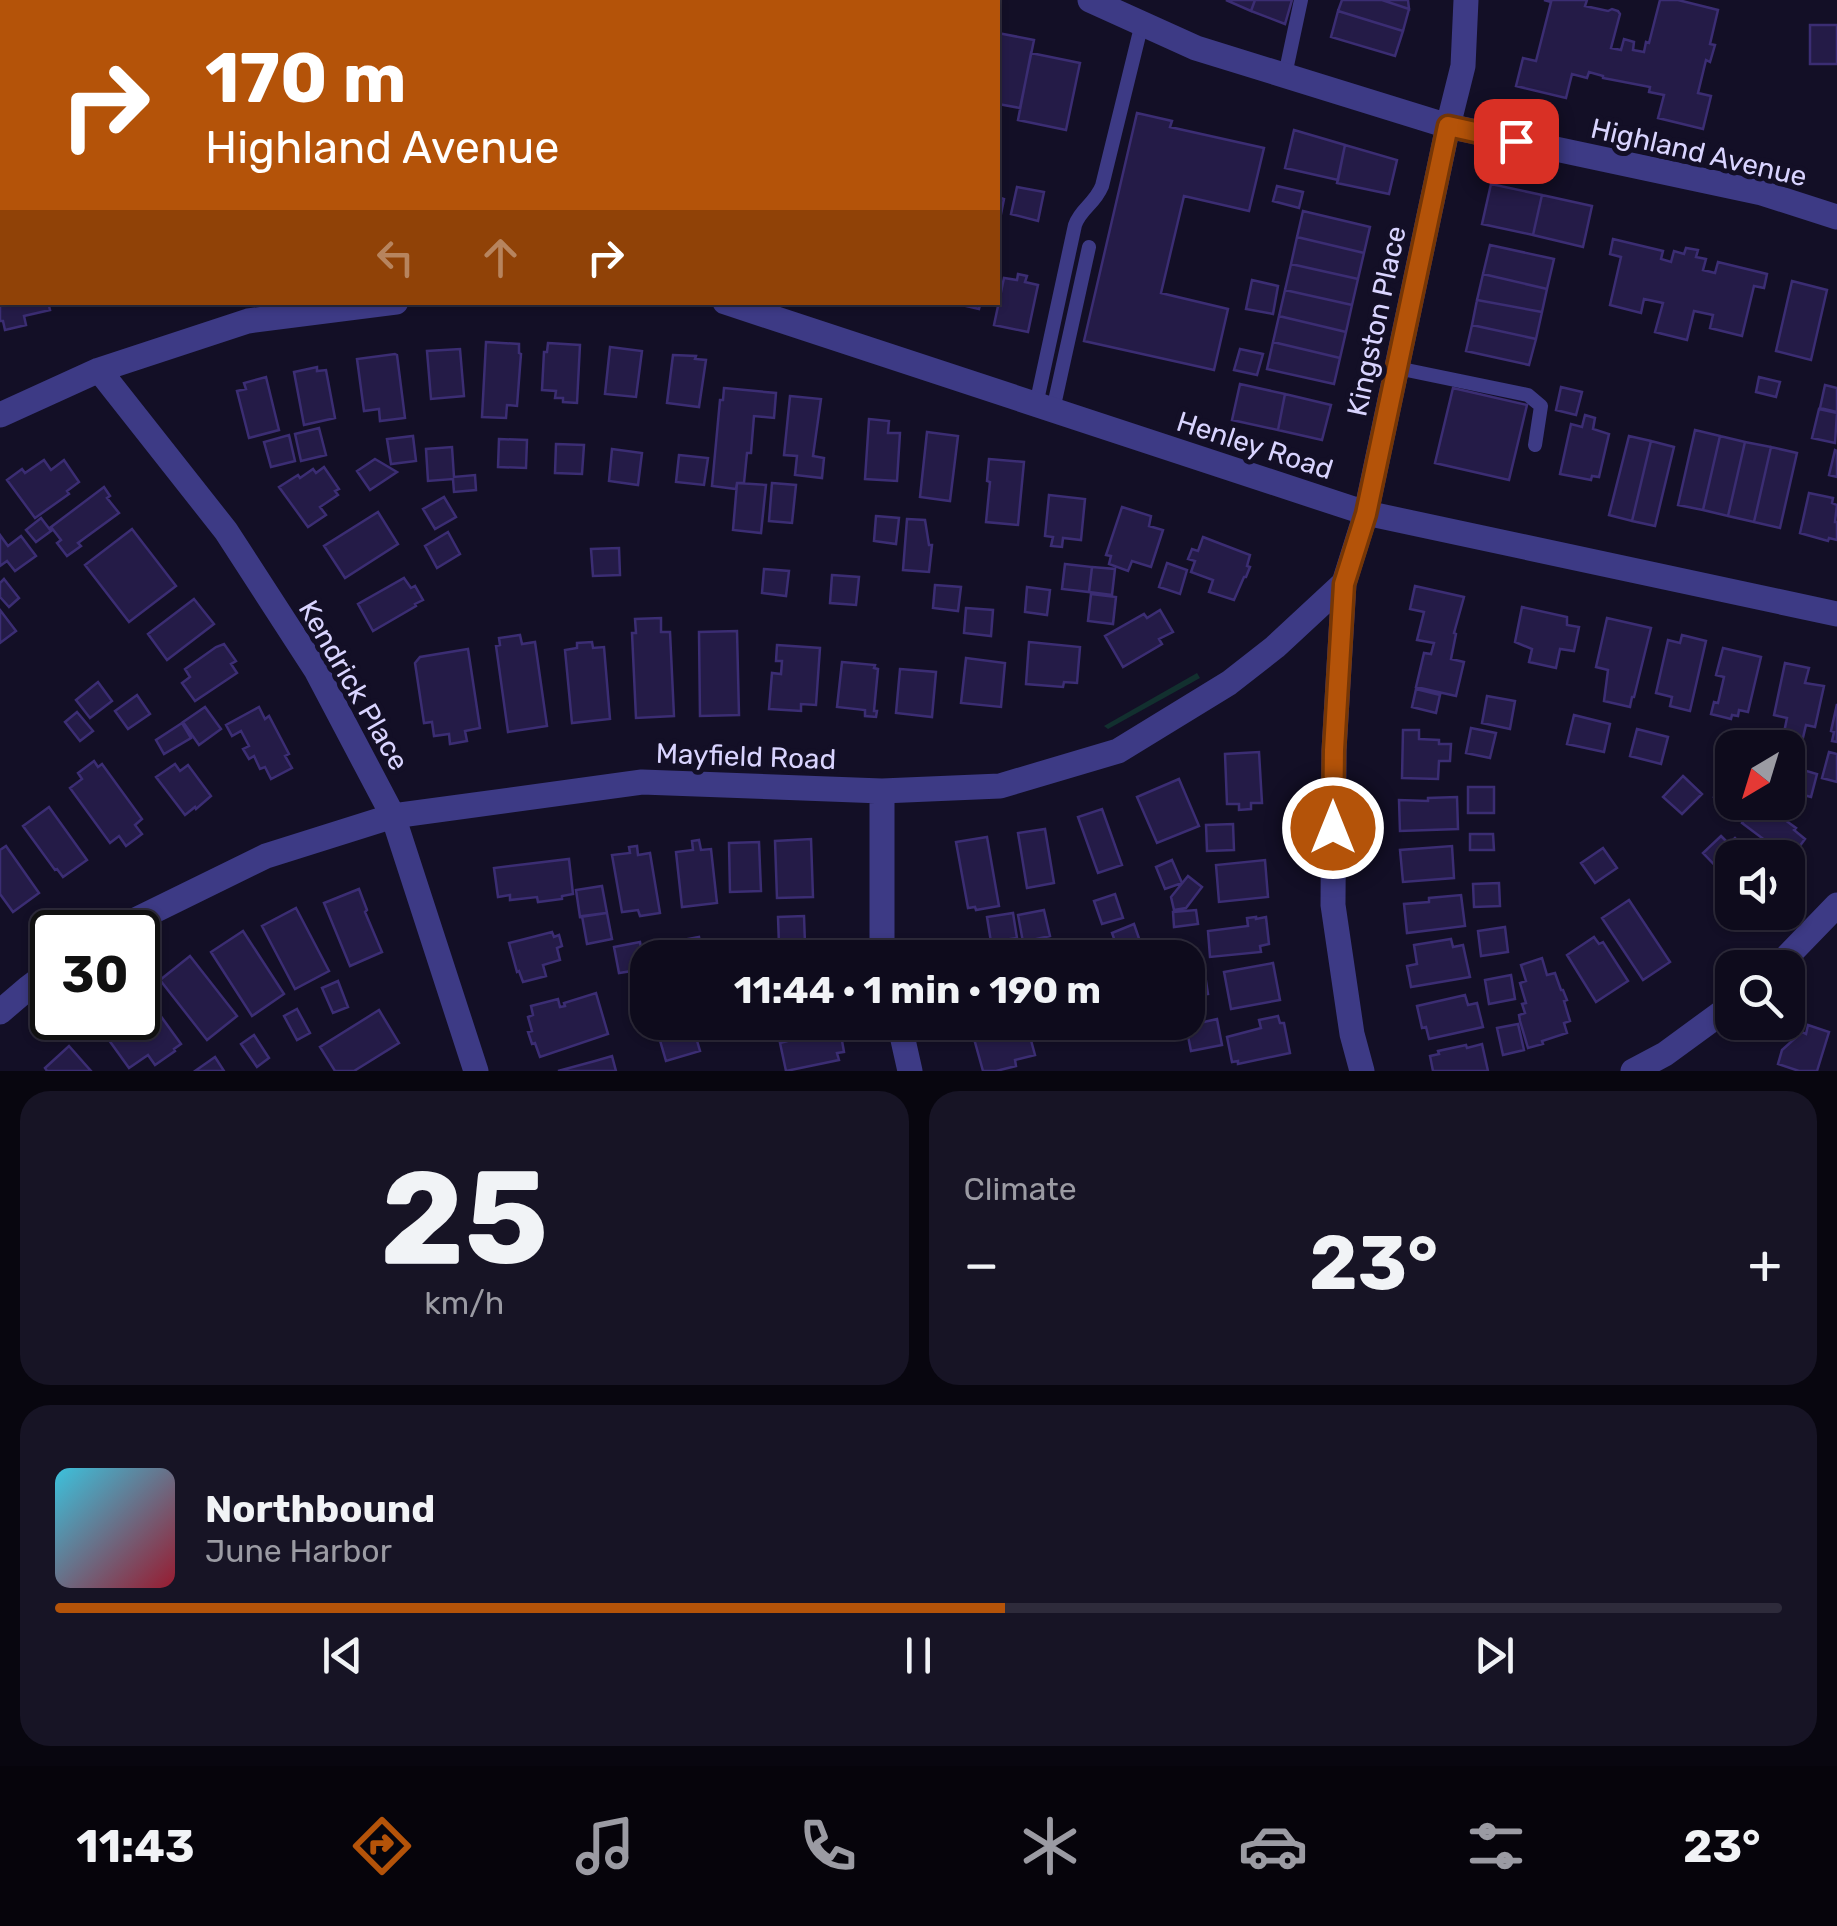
<!DOCTYPE html>
<meta charset="utf-8">
<style>
body{margin:0;font-family:Rubik,sans-serif;background:#171425;color:#f1f3f6;height:100vh;display:flex;flex-direction:column;font-size:38px;white-space:nowrap}
*{box-sizing:border-box;margin:0}
p{font-size:32px;color:#9b9ba3}
.icon{flex:none;width:55px;height:55px;fill:none;stroke:currentColor;stroke-width:2;stroke-linecap:round;stroke-linejoin:round}
.map{position:relative;height:1071px;overflow:hidden}
.sheet{display:flex;flex-direction:column;gap:20px;padding:20px;background:#08060f;flex:1}
.sheet>*{flex:none}
.guide{position:absolute;left:0px;top:0px;width:1000px;height:305px;box-shadow:0 2px 8px #0004,0 0 0 2px #2e2b3b;background:#b45309;color:#fff;overflow:hidden}
.needle{width:65px;rotate:218deg}
.controls{position:absolute;left:1715px;top:730px;display:grid;gap:20px}
.controls a{display:grid;place-items:center;width:90px;height:90px;border-radius:20px;background:#0e0b1c;box-shadow:0 2px 8px #0004,0 0 0 2px #2e2b3b;font-size:50px}
.speed{position:absolute;left:30px;top:910px;display:flex;gap:20px;font-size:50px;font-weight:700;text-align:center}
.speed>*{display:grid;place-content:center;width:130px;height:130px;border-radius:50%;background:#0e0b1c;box-shadow:0 2px 8px #0004,0 0 0 2px #2e2b3b;line-height:1}
.speed .limit{border:5px solid #111;border-radius:15px;background:#fff;color:#111}
.pin{position:absolute;display:grid;place-items:center;width:85px;height:85px;color:#fff;margin:-42px;border-radius:20px;box-shadow:0 5px 15px #0006}
.me{position:absolute;width:110px;margin:-55px;rotate:0deg;stroke-linejoin:round;filter:drop-shadow(0 0 8px #0008)}
.turn{display:flex;align-items:center;gap:35px;height:210px;padding:0 40px;font-size:45px}
.turn .icon{width:130px;height:130px;stroke-width:2.5}
.turn b{display:block;font-size:70px;line-height:85px}
.lanes{display:flex;align-items:center;height:95px;padding:0 40px;background:#0003;justify-content:center;gap:50px;direction:ltr}
.lanes .off{opacity:.35}
.big{font-size:75px;font-weight:700;line-height:1.1}
.sheet .widget{flex:1;display:flex;flex-direction:column;justify-content:center;gap:15px;min-width:0;padding:0 35px;border-radius:30px;background:#171425}
.sheet .dial{align-items:center;gap:0}
.dial b{font-size:130px;line-height:1}
.song{display:flex;align-items:center;gap:30px}
.cover{width:120px;height:120px;border-radius:15px;background:linear-gradient(135deg,hsl(190 70% 55%),hsl(350 70% 35%))}
.played{height:10px;border-radius:5px;background:linear-gradient(90deg,#b45309 55%,#2e2b3b 55%)}
.keys{display:flex;justify-content:space-around;direction:ltr}
.heat{display:flex;justify-content:space-between;align-items:center;font-size:55px;direction:ltr}
.sheet .tiles{flex:1;display:grid;gap:20px;grid-template-columns:1fr 1fr}
.widget:last-child{grid-column:span 2}
.trip{position:absolute;left:630px;top:940px;width:575px;height:100px;border-radius:30px;background:#0e0b1c;box-shadow:0 2px 8px #0004,0 0 0 2px #2e2b3b;font-weight:700;line-height:100px;text-align:center}
.tabs{display:flex;height:160px;justify-content:space-around;align-items:center;background:#06040b;color:#9b9ba3}
.tabs .icon{width:70px;height:70px}
.tabs .active{color:#b45309}
.tabs b{font-size:45px;color:#f1f3f6}
.map>svg:first-child{display:block}
</style>
<div class="map">
<svg width="1837" height="1071" viewBox="0 0 1837 1071">
<rect width="100%" height="100%" fill="#130f26"/>
<path fill="#12302f" d="M1197 673 1200 678 1108 729 1104 726Z"/>
<path fill="#241b47" stroke="#3b2d73" stroke-width="2.5" d="M174 0H280L279 2H173Z
M556 0H648L647 2H555Z
M888 0H939V2H887Z
M1226 0H1255L1251 11Z
M1255 0H1292L1285 24 1251 11Z
M1342 0H1382L1409 9 1403 31 1338 11Z
M1382 0H1408L1409 9Z
M1544 0H1587L1585 6 1608 11 1612 9 1618 11 1620 14 1611 48 1621 50 1624 39 1634 42 1633 50 1644 52 1646 42 1649 43 1660 0H1678L1718 10 1710 44 1715 45 1710 62 1706 60 1698 93 1711 96 1703 129 1658 118 1664 95 1649 92 1650 87 1603 78V76L1589 72 1587 78 1572 74 1566 98 1516 86 1523 58 1536 61 1551 2Z
M1338 11 1403 31 1395 56 1331 37Z
M1810 25H1837V64H1810Z
M998 33 1034 40 1020 108 998 104Z
M1031 53 1080 63 1066 130 1018 120Z
M1137 113 1172 121 1170 127 1264 148 1249 211 1184 196 1161 293 1228 309 1214 370 1084 341Z
M1294 130 1345 145 1338 180 1285 168Z
M0 142 2 144V193L0 192Z
M1345 145 1397 160 1389 194 1337 183Z
M1491 184 1542 195 1533 235 1482 224Z
M1277 186 1303 192 1299 208 1273 201Z
M1017 187 1044 192 1038 221 1011 214Z
M1542 195 1592 206 1583 247 1533 235Z
M998 197 1004 199 998 229Z
M1303 211 1370 227 1364 253 1297 237Z
M1297 237 1364 253 1358 279 1291 264Z
M1613 239 1663 251 1661 259 1671 262 1674 251 1684 254 1686 248 1698 250 1696 257 1706 259 1703 270 1715 273 1718 262 1767 274 1764 288 1754 286 1742 336 1710 328 1713 315 1694 311 1687 340 1655 332 1663 303 1644 299 1641 313 1610 305 1621 257 1610 254Z
M1490 245 1554 259 1547 289 1483 274Z
M2 261V302H48L50 310 24 316 26 325 5 330 3 321H0V262Z
M1291 264 1358 279 1352 305 1285 290Z
M1018 274 1027 276 1025 282 1038 285 1028 332 994 325 1004 278 1017 280Z
M1483 274 1547 289 1542 312 1477 300Z
M1252 280 1278 286 1273 314 1246 309Z
M1792 281 1827 290 1811 360 1776 351Z
M1285 290 1352 305 1346 332 1279 316Z
M1477 300 1542 312 1536 339 1472 325Z
M949 302H981L979 309Z
M1279 316 1346 332 1340 358 1273 342Z
M1472 325 1536 339 1529 365 1466 351Z
M486 342 519 344V353L521 354 517 406 507 405 506 418 482 417Z
M1273 342 1340 358 1334 384 1267 369Z
M548 343 580 345 577 403 563 402V398H555L556 391 542 390 544 352H547Z
M610 347 642 351 636 397 605 394Z
M460 349 464 396 431 399 427 351Z
M1240 349 1263 354 1257 375 1234 370Z
M395 354 397 355 405 418 380 421 379 409 364 411 357 359Z
M673 355 696 356 695 359 706 360 699 407 667 403Z
M317 367V371L326 370 335 418 304 425 294 372Z
M266 377 279 430 249 438 237 391 246 389 244 383Z
M1759 377 1780 382 1776 397 1756 392Z
M1240 384 1285 394 1278 430 1232 420Z
M1825 385 1837 388V412L1820 408Z
M1561 387 1582 392 1576 415 1556 410Z
M724 388 776 393 774 418 754 416 751 453H747L744 483H737L736 489 712 486 720 400H723Z
M1453 388 1527 405 1509 480 1435 463Z
M1285 394 1331 405 1322 440 1278 430Z
M790 396 821 399 813 456 824 458 822 478 795 475 797 456 784 455Z
M1819 409 1837 413 1835 443 1812 438Z
M1585 415 1595 418 1593 429 1609 434 1599 477 1592 476 1591 480 1560 474 1571 424 1582 427Z
M869 419 889 421 888 433H900L897 481 865 479Z
M319 428 326 455 301 461 295 434Z
M1695 430 1720 436 1703 510 1678 505Z
M927 432 958 436 950 501 920 497Z
M289 435 295 461 271 467 264 442Z
M413 436 416 461 391 464 387 439Z
M1629 436 1651 441 1632 521 1609 515Z
M1720 436 1745 442 1728 516 1703 510Z
M499 439 527 440 526 468 498 467Z
M1651 441 1674 447 1655 526 1632 521Z
M1745 442 1771 447 1754 522 1728 516Z
M556 444 584 445 582 474 555 473Z
M452 447 454 477 475 475 476 490 454 492 453 479 428 481 426 449Z
M1771 447 1797 453 1780 528 1754 522Z
M612 449 642 453 638 485 609 481Z
M1835 450 1837 451V477L1829 475Z
M679 455 708 458 704 485 676 482Z
M375 459 397 472 370 490 357 471Z
M989 459 1024 462 1018 525 986 522 990 482 987 481Z
M44 460 51 470 64 460 79 482 67 491 69 494 35 518 7 480 22 469 25 473Z
M324 467 339 489 335 491 338 495 320 507 326 515 308 527 279 487 298 475 300 478 313 469 316 473Z
M737 483 766 485 761 533 733 530Z
M772 483 796 485 792 523 769 521Z
M104 487 110 496 107 498 119 513 78 543 81 546 67 556 57 543 61 540 51 527Z
M1809 493 1833 498 1832 503 1837 505 1835 522H1837V540L1829 538 1828 541 1800 533Z
M1049 495 1085 499 1081 540 1063 538 1062 547 1051 546 1053 537 1045 536Z
M444 497 456 517 435 529 423 509Z
M1122 507 1151 516 1149 526 1163 530 1151 567 1132 561 1128 571 1109 564 1111 556 1106 555Z
M378 512 398 544 345 578 324 546Z
M876 516 899 518 896 544 874 541Z
M41 518 51 531 36 542 26 530Z
M907 519 925 520 929 545H932L929 572 903 570Z
M132 529 176 586 129 622 85 565Z
M448 532 460 554 437 568 425 546Z
M0 535 8 546 21 536 36 556 15 571 7 561 0 566Z
M1203 537 1250 555 1247 566 1250 567 1246 577H1244L1234 600 1209 592 1213 580 1191 572 1195 561 1188 559 1192 549 1198 551Z
M619 548 620 575 593 576 591 549Z
M1167 563 1187 570 1180 594 1159 587Z
M1065 564 1092 567 1089 592 1062 589Z
M1092 567 1115 569 1112 595 1089 592Z
M764 569 789 571 786 596 762 593Z
M832 575 859 577 856 605 830 603Z
M404 578 411 588 415 586 423 600 415 604 416 606 373 631 358 604Z
M4 579 19 598 9 607 0 597V583Z
M935 585 961 587 958 611 933 608Z
M1415 586 1464 597 1454 633 1456 634 1451 659 1464 662 1456 696 1416 687 1424 653 1431 654 1434 643 1417 640 1424 612 1410 609Z
M1027 587 1050 590 1047 615 1025 612Z
M1091 594 1116 597 1113 624 1088 621Z
M194 599 214 624 167 660 148 634Z
M1522 607 1567 617V625L1579 627 1574 651 1560 649 1556 668 1529 662 1532 649 1515 642Z
M966 608 993 610 991 636 964 633Z
M0 610 16 631 0 643Z
M1160 610 1173 632 1159 639 1162 644 1123 667 1105 636 1144 614 1147 618Z
M661 618V632H670L674 716 636 718 632 633H636L635 619Z
M1607 618 1651 628 1634 697H1632L1630 707 1604 701 1608 670 1596 667Z
M737 631 739 715 700 716 699 632Z
M520 635 522 644 535 642 547 726 508 732 496 646 500 645 499 638Z
M1682 635 1706 641 1690 711 1670 706 1672 697 1656 693 1668 640 1680 643Z
M592 642 593 648 604 647 610 719 572 723 565 650 577 648V643Z
M1029 642 1080 647 1077 683 1064 682 1063 687 1026 684Z
M224 644 236 661 231 664 237 673 195 701 182 683 190 677 185 669 216 647Z
M777 645 820 648 816 705 801 704V711L769 709 772 673 781 674 782 661H776Z
M1723 648 1761 657 1748 712 1739 710 1738 716 1732 715 1731 719 1711 714 1714 702 1718 703 1724 677 1716 675Z
M468 649 480 728 465 731 467 741 450 744 449 734 434 736 432 722 424 723 415 663 420 657Z
M966 658 1005 663 1001 707 961 703Z
M842 662 875 665 874 668 878 669 874 711H877L876 717 865 716V710L837 707Z
M1785 663 1809 668 1805 683 1824 686 1815 727 1806 725 1801 746 1782 742 1787 718 1774 715Z
M900 669 936 672 932 717 896 713Z
M98 682 112 701 90 718 76 700Z
M1416 689 1440 695 1436 713 1412 707Z
M137 695 150 714 128 729 115 711Z
M1487 696 1515 701 1510 729 1482 723Z
M1837 704V742L1832 741 1834 732 1831 731Z
M205 707 221 729 199 745 183 722Z
M259 707 265 719 269 716 289 754 285 756 292 768 271 779 265 767 260 769 254 756 249 759 243 749 249 746 241 731 232 736 226 725Z
M77 712 93 731 80 741 65 722Z
M1574 715 1610 724 1604 752 1567 744Z
M182 723 191 738 164 754 156 740Z
M1471 728 1496 733 1490 758 1466 753Z
M1637 729 1668 737 1661 764 1630 756Z
M1403 730H1419V739L1439 740V744H1451L1450 761H1439L1438 779 1402 778Z
M1724 748 1732 749V779L1718 775Z
M1259 752 1262 803H1251V809L1239 810V804H1227L1225 754Z
M1829 752 1837 754V782L1822 778Z
M94 761 98 767 102 764 142 819 135 825 142 834 126 846 119 836 110 843 70 788 82 779 78 773Z
M175 764 180 771 188 765 211 796 196 809 195 807 185 815 156 777Z
M1793 767 1817 774 1811 797 1788 791Z
M1683 776 1702 794 1682 814 1663 797Z
M1179 779 1199 826 1157 843 1137 797Z
M1717 782 1732 785V801L1714 797Z
M1468 787H1494V813H1468Z
M1457 797 1458 829 1400 831 1399 800 1428 801V798Z
M1757 802H1762L1772 810 1774 807 1787 817 1785 820 1796 828 1794 830 1805 839 1790 859 1742 823 1745 819 1735 811 1741 803 1751 810Z
M49 807 87 860 63 877 57 869 55 870 23 826Z
M1102 809 1122 865 1098 873 1078 817Z
M1233 824 1234 850 1207 851 1206 825Z
M1045 829 1054 883 1027 888 1018 833Z
M1470 834H1493L1494 850H1470Z
M1721 836 1729 844 1735 838 1754 858H1732V883L1703 853Z
M987 837 999 906 976 910 975 907 968 908 956 842Z
M811 839 813 897 777 898 775 841Z
M699 840 701 850 711 849 717 903 682 907 676 852 693 850 692 841Z
M759 842 761 891 730 892 729 843Z
M6 846 39 893 13 912 0 894V850Z
M637 846 638 855 650 853 660 913 640 916 638 910 622 912 612 855 630 853 629 847Z
M1452 846 1454 878 1403 882 1400 850Z
M1603 848 1617 868 1595 883 1581 863Z
M569 859 573 894 562 896V899L538 902 537 897 510 900V895L498 897 494 868Z
M1172 860 1182 883 1165 889 1156 867Z
M1265 860 1268 897 1219 902 1216 865Z
M1188 876 1202 887 1186 908 1174 910 1171 897Z
M1499 883 1500 906 1474 907 1473 884Z
M602 886 607 913 580 917 576 890Z
M359 889 367 910 365 912 382 952 350 966 324 903Z
M1115 894 1123 918 1102 924 1094 901Z
M1461 895 1465 926 1407 933 1404 904 1429 902V898Z
M1629 900 1670 962 1643 980 1602 918Z
M296 908 329 971 295 989 262 926Z
M1044 910 1050 936 1023 942 1018 915Z
M1196 910 1198 924 1174 927 1173 912Z
M607 913 612 939 587 944 582 916Z
M1013 913 1017 938 991 942 987 917Z
M804 916 805 944 779 945 778 917Z
M1256 917V919L1266 917 1269 944 1260 946 1261 952 1210 957 1208 931 1248 926 1247 918Z
M1134 924 1143 950 1121 958 1112 933Z
M1505 927 1508 952 1481 956 1478 931Z
M243 931 284 994 252 1016 211 952Z
M552 932 554 937 559 935 562 946 557 948 560 960 543 965 546 976 523 982 519 971 517 972 509 943Z
M699 937 703 958H676L672 942Z
M1594 937 1599 944 1603 942 1628 981 1596 1002 1567 955Z
M1451 939 1453 947 1463 945 1470 977 1411 987 1407 966 1417 964 1414 945Z
M1040 940 1042 954 1017 958 1015 944Z
M640 942 645 969 619 973 614 947Z
M190 956 237 1016 207 1040 160 980Z
M1542 958 1547 975 1555 973 1561 990H1563L1567 1000 1564 1001 1570 1021 1564 1023 1567 1033 1542 1041 1543 1044 1528 1048 1520 1021 1519 1015 1525 1013 1522 1004 1526 1003 1520 983 1526 981 1521 965Z
M1273 963 1280 1000 1231 1009 1224 972Z
M1204 968 1208 994 1188 997V971Z
M1511 975 1515 999 1489 1004 1485 980Z
M338 981 348 1007 333 1013 322 988Z
M596 993 608 1034 540 1057 535 1043 532 1044 528 1032 532 1031 528 1017 533 1015 531 1006 558 999 560 1007 565 1006 564 1003Z
M1465 995 1468 1005 1477 1003 1483 1027 1429 1039 1426 1027 1422 1028 1417 1006Z
M152 1004 181 1044 174 1049 175 1051 155 1065 148 1055 129 1068 106 1036 132 1018H138V1014Z
M297 1009 310 1033 297 1040 284 1016Z
M379 1010 399 1043 354 1071H335L320 1047Z
M1278 1016 1280 1023H1284L1290 1053 1238 1064V1061L1232 1062 1227 1037 1261 1028 1259 1020Z
M1217 1019 1222 1045 1191 1051 1186 1026Z
M1000 1022 1001 1027 1026 1022 1035 1055 1015 1060 1016 1066 996 1071H983L973 1035 979 1033 975 1023Z
M1518 1024 1524 1050 1503 1055 1497 1028Z
M1808 1025 1829 1032 1817 1071H1799L1778 1064 1782 1050 1802 1032 1806 1034Z
M693 1027 700 1051 666 1061 659 1037Z
M832 1029 834 1037 841 1035 844 1052 837 1053 839 1060 786 1071 780 1043Z
M254 1035 269 1058 257 1067 241 1044Z
M1482 1044 1488 1071H1433L1430 1056 1439 1054 1438 1051 1466 1045 1467 1048Z
M69 1046 91 1071H47L45 1068Z
M612 1056 616 1071H558L595 1061Z
M215 1057 224 1071H195Z"/>
<g fill="none" stroke-linecap="round" stroke-linejoin="round">
<path stroke="#3d3a85" stroke-width="14" d="M1285 75 1301 0
M1397 368 1528 395 1541 406 1535 445
M1036 405 1075 225C1081 208 1094 205 1102 186L1142 23
M1053 410 1089 247"/>
<path stroke="#3d3a85" stroke-width="25" d="M807 0V2
M1090 0 1196 48 1448 126 1762 193 1837 217
M0 36 2 39
M725 302 1366 513 1837 614
M99 370 226 531 316 670 393 816 476 1071
M0 415 99 370 248 321 396 302
M882 791V949L884 958
M111 932 266 856 393 816 642 782 882 791 1000 786 1118 751 1229 683 1275 647 1344 583
M1776 968 1837 905
M0 1012 28 988 52 970
M899 1022 910 1071
M1362 1071 1352 1034 1333 905 1334 750 1344 583 1366 513 1448 126 1463 66 1466 0
M1633 1071 1665 1054 1732 1005"/>
</g>
<g fill="none" stroke-linecap="round" stroke-linejoin="round">
<defs>
<path id="route" d="M1333 828 1334 750 1344 584 1366 514 1448 126 1516 141"/>
</defs>
<use href="#route" stroke="#753606" stroke-width="25"/>
<use href="#route" stroke="#b45309" stroke-width="18"/>
</g>
<g text-anchor="middle" stroke-width="10" stroke-linejoin="round" paint-order="stroke">
<g font-size="28" fill="#d9d4ff" stroke="#130f26">
<text transform="translate(1699 152) rotate(13)" y="10">Highland Avenue</text>
<text transform="translate(1376 321) rotate(-78)" y="10">Kingston Place</text>
<text transform="translate(1255 445) rotate(18)" y="10">Henley Road</text>
<text transform="translate(354 685) rotate(60)" y="10">Kendrick Place</text>
<text transform="translate(746 756) rotate(2)" y="10">Mayfield Road</text>
</g>
</g>
</svg>
<div class="controls">
<a><svg class="needle" viewBox="-14 -14 28 28"><path d="M0-13l5 13h-10z" fill="#e53935"/><path d="M0 13l5-13h-10z" fill="#9b9ba3"/></svg></a>
<a><svg class="icon" aria-label="sound" viewBox="0 0 24 24"><path d="M4 9h4l5-4v14l-5-4H4zM17 9q2 3 0 6"/></svg></a>
<a><svg class="icon" aria-label="search" viewBox="0 0 24 24"><circle cx="10" cy="10" r="6"/><path d="M15 15l6 6"/></svg></a>
</div>
<div class="speed"><div class="limit">30</div></div>
<div class="pin" style="left:1516px;top:141px;background:#d93025"><svg class="icon" aria-label="arrive" viewBox="0 0 24 24"><path d="M6 21V4h12l-3 4 3 4H6"/></svg></div>
<svg class="me" style="left:1333px;top:828px" viewBox="-20 -20 40 40"><circle r="17" fill="#b45309" stroke="#fff" stroke-width="3"/><path d="M0-11L8 9 0 5-8 9z" fill="#fff"/></svg>
<div class="trip">11:44 · 1 min · 190 m</div>
<div class="guide">
<div class="turn"><svg class="icon" aria-label="right" viewBox="0 0 24 24"><path d="M7 20v-9h11M14 6l5 5-5 5"/></svg><div><b>170 m</b>Highland Avenue</div></div>
<div class="lanes"><svg class="icon off" aria-label="left" viewBox="0 0 24 24"><path d="M17 20v-9H6M10 6l-5 5 5 5"/></svg><svg class="icon off" aria-label="ahead" viewBox="0 0 24 24"><path d="M12 20V5M6 11l6-6 6 6"/></svg><svg class="icon" aria-label="right" viewBox="0 0 24 24"><path d="M7 20v-9h11M14 6l5 5-5 5"/></svg></div>
</div>
</div>
<section class="sheet">
<div class="tiles">
<div class="widget dial"><b>25</b><p>km/h</p></div>
<div class="widget"><p>Climate</p>
<div class="heat"><a>−</a><b class="big">23°</b><a>+</a></div>
</div>
<div class="widget">
<div class="song"><i class="cover"></i><div><b>Northbound</b><p>June Harbor</p></div></div>
<div class="played"></div>
<div class="keys"><svg class="icon" aria-label="previous" viewBox="0 0 24 24"><path d="M18 5L8 12l10 7zM5 5v14"/></svg><svg class="icon" aria-label="pause" viewBox="0 0 24 24"><path d="M8 5v14M16 5v14"/></svg><svg class="icon" aria-label="next" viewBox="0 0 24 24"><path d="M6 5l10 7-10 7zM19 5v14"/></svg></div>
</div>
</div>
</section>
<nav class="tabs">
<b>11:43</b>
<svg class="icon active" aria-label="directions" viewBox="0 0 24 24"><path d="M12 3l9 9-9 9-9-9zM9 14v-3h6M13 9l2 2-2 2"/></svg>
<svg class="icon" aria-label="music" viewBox="0 0 24 24"><path d="M9 18V5l10-2v13"/><circle cx="6" cy="18" r="3"/><circle cx="16" cy="16" r="3"/></svg>
<svg class="icon" aria-label="phone" viewBox="0 0 24 24"><path d="M5 4h4l2 5-3 2q2 4 5 5l2-3 5 2v4C11 20 4 13 5 4z"/></svg>
<svg class="icon" aria-label="climate" viewBox="0 0 24 24"><path d="M12 3v18M4 7l16 10M4 17L20 7"/></svg>
<svg class="icon" aria-label="car" viewBox="0 0 24 24"><path d="M5 17H2v-5l4-1 3-4h7l3 4 3 1v5h-3M9 17h6M6 11h13"/><circle cx="7" cy="17" r="2"/><circle cx="17" cy="17" r="2"/></svg>
<svg class="icon" aria-label="filters" viewBox="0 0 24 24"><path d="M4 7h16M4 17h16"/><circle cx="9" cy="7" r="2"/><circle cx="15" cy="17" r="2"/></svg>
<b>23°</b>
</nav>
